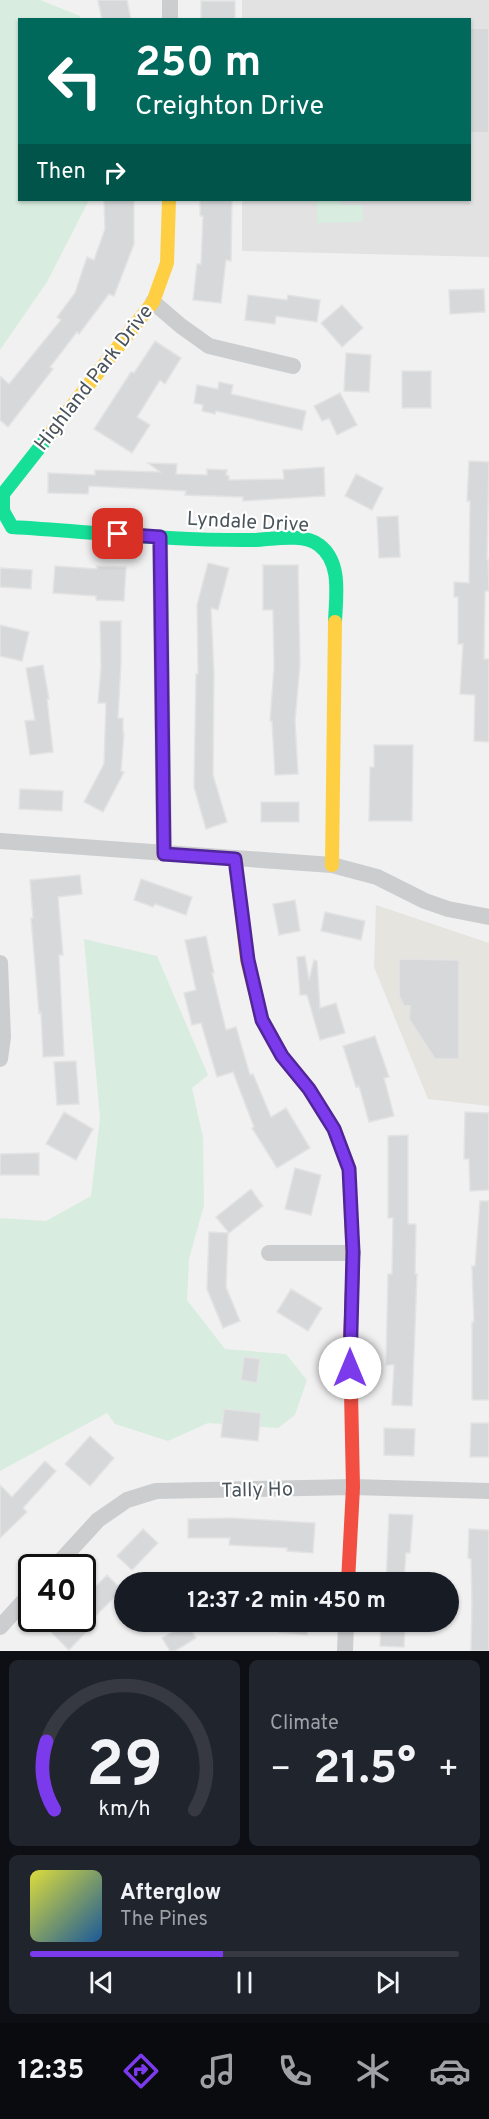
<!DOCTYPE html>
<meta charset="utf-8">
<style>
body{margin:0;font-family:Overpass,sans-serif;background:#20242c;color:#f1f3f6;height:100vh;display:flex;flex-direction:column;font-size:22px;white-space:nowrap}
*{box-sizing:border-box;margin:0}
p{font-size:20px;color:#9ea1a6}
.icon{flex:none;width:33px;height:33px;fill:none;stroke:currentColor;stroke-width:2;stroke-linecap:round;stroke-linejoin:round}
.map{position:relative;height:1651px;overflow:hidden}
.sheet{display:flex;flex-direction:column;gap:9px;padding:9px;background:#0d0f14;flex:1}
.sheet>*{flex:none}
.hud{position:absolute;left:18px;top:18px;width:453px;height:183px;border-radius:0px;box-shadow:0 2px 4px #0004;background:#00695c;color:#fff;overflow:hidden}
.speed{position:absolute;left:18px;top:1554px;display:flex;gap:12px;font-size:30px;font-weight:700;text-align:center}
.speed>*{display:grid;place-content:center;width:78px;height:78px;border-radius:50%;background:#171b24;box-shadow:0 2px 4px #0004;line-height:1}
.speed .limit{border:3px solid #111;border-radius:9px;background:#fff;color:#111}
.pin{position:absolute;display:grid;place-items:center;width:51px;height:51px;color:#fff;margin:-26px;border-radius:12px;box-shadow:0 3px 9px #0006}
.me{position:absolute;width:66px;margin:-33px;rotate:0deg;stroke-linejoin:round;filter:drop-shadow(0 0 4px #0008)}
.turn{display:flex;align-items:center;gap:21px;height:126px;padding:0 18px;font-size:27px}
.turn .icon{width:78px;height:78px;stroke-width:2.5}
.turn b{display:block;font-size:42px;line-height:51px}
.then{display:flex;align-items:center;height:57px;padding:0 18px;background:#0003;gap:12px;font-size:22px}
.big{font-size:45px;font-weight:700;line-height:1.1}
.sheet .widget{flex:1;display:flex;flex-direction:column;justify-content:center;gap:9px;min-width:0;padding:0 21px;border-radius:9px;background:#20242c}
.sheet .dial{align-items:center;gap:0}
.dial svg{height:156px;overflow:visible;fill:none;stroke:#363941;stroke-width:7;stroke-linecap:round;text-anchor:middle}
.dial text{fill:#f1f3f6;stroke:none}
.song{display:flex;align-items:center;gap:18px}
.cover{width:72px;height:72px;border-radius:9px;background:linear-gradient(135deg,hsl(60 70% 55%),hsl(210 70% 35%))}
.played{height:6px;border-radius:3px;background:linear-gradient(90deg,#7c3aed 45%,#363941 45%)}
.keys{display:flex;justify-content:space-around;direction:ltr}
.heat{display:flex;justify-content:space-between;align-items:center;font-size:33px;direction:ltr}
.sheet .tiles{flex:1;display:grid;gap:9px;grid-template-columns:1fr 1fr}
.widget:last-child{grid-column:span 2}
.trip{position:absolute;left:114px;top:1572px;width:345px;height:60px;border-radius:30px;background:#171b24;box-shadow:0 2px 4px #0004;font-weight:700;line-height:60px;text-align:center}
.tabs{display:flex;height:96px;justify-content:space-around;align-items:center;background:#090b0e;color:#9ea1a6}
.tabs .icon{width:42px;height:42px}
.tabs .selected{color:#7c3aed}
.tabs b{font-size:27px;color:#f1f3f6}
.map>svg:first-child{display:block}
</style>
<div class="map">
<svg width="489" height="1651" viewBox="0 0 489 1651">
<rect width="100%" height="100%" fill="#f1f1f1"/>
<path fill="#e5e4df" d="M376 905 489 943V1106L428 1099 374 967Z"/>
<path fill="#e3e2e3" d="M242 0H489V257L242 251V200H470V20L242 19Z"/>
<path fill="#d8ede0" d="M0 0H40L80 16 81 19 20 20V200H89L47 282 0 350Z
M317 200H340V205H363V222L317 223Z
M84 939 157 956 208 1075 192 1088 203 1137 204 1205 189 1259 187 1300 225 1349 286 1354 307 1380 295 1415 278 1428 208 1423 168 1441 115 1424 107 1413 0 1471V1218L46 1221 91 1196 100 1118Z"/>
<path fill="#d7d8da" stroke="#e3e3e4" stroke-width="1.5" d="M98 0H127L131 20H102Z
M201 1H235V20H201Z
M470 28H489V133H470Z
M104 200H134V244L114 296 109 294 79 334 77 332 50 367 53 369 8 427 0 420V376L9 384 61 320 57 317 75 293 87 257 94 260 105 229Z
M200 200H232L231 261 226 260 221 303 193 300 197 264H201L203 216H200Z
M484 289 485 312 450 314 449 290Z
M248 295 287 300 288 295 320 300 317 322 276 316 275 324 245 320Z
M342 305 363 328 342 347 321 323Z
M155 341 181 358 165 384 160 380 137 417 150 425 132 453 94 429 131 372 134 373Z
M346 353 371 355 369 392 344 391Z
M402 371H431V408H402Z
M219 382 233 385 231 394 306 411 302 430 216 411 215 414 202 411 203 405 194 403 197 385 218 389Z
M340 393 357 425 337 435 329 418 322 421 314 406Z
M469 461 489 462 487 559H488L489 591H485L484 659H489V742L474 741 475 695 460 694 463 644H458V597H454V582L469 583 470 501H467Z
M148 463 177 464 176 474 207 475V469L227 470 226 475 229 476V480L284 479 283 470 324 467 325 496 243 501V497L185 495 186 491 89 486 88 494 48 493V473L95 475V470L160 472Z
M356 474 383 488 372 510 345 496Z
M398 516 400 557 379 558 377 517Z
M208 563 229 568 218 610 211 608 214 674 213 775 227 822 206 829 194 787 196 674H198L197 605Z
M263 565H298L300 664 295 721 298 774 275 775 272 721H270L274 668 273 610H263Z
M55 566 97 569V566L126 567 124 601 96 600V596L53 593Z
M0 568 32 570 31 589 0 587Z
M100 621H121V662L118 718H123V733H124L121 771 124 772 103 812 84 802 104 764 106 703H98L101 667Z
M0 625 29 632 22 661 0 656Z
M43 665 49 699H47L53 752 30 755 25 721 35 720 26 668Z
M374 745H413L412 821H369L370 767H374Z
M20 789 63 791 62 811 19 809Z
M261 802H299V822H261Z
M80 875 82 894 58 897 63 955H59L64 1056 43 1057 41 1012 39 1013 31 918H33L30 880Z
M141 879 192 897 186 915 155 904 153 907 134 900Z
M295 900 300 931 279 935 273 904Z
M325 912 365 921 361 940 321 931Z
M206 936 214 973H212L226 1030 236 1027 250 1075 253 1074 271 1117 286 1108 310 1148 277 1168 252 1128 254 1127 233 1072 217 1077 201 1023 192 1025 184 993 196 990 185 940Z
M305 956 309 980 314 960 317 961 320 1008 336 1003 345 1033 320 1040 307 995H300L297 957Z
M399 959 459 960V1059H435L409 1019 410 1006H404L399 995Z
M375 1036 389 1077 384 1078 394 1116 369 1122 359 1086 356 1087 343 1046Z
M76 1061 79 1104 57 1105 54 1062Z
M64 1112 93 1129 76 1160 46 1144Z
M465 1112 489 1113V1190L470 1191 469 1159H464Z
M408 1135V1224H416L415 1274H417L412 1406 392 1405 394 1365H386L388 1274H392L393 1218H388V1136Z
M39 1153V1175H0V1154Z
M295 1168 321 1175 311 1215 285 1209Z
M251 1189 263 1206 229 1233 216 1217Z
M480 1201H489V1400H472V1322H474L472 1266H475Z
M209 1232 228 1233 226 1287 240 1321 223 1328 207 1289Z
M291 1289 322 1308 308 1331 277 1312Z
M244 1357 260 1359 257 1383 241 1380Z
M224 1409 261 1413 258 1441 221 1437Z
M471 1423H489V1457H470Z
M384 1428 415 1429 414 1456 384 1455Z
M90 1436 114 1458 90 1486 65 1464Z
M45 1461 56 1471 23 1508 27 1512 0 1538V1485L12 1497Z
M389 1514 413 1515 410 1553H406L404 1582H386Z
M231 1518 315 1523 313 1553 287 1551V1548L229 1545 230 1538H188V1519Z
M143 1529 158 1543 132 1570 117 1556Z
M469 1529 489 1530V1651H471L472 1604 471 1559 468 1558Z
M107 1575 122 1590 83 1628 87 1631 69 1650 50 1631 62 1618H82V1600Z
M280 1622H308L307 1635 279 1632Z
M381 1622H405L404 1647 380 1646Z
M187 1623 196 1638 175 1651H170L162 1638Z"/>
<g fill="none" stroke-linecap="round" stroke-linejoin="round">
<path stroke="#cbcdcf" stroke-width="16" d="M170 20V0
M153 302 181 326 209 346 293 366
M160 537 164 854
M0 841 332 865 377 877 425 901 448 909 489 917
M0 963 3 1037 0 1059
M269 1253H353
M54 1568 98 1520 127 1500 156 1491 353 1487 489 1491
M0 1627 32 1592
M345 1651 346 1622"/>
<path stroke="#16e098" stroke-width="14" d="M51 433 3 494V511L12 527C93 532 175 541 256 540 274 539 304 533 319 545 342 562 336 596 335 622"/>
<path stroke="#ffcf43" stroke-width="14" d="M51 433 153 302 167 263 169 200
M235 859 247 960 262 1020 282 1056 309 1089 334 1129 349 1169 353 1262
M332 865 335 622"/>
<path stroke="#f24e42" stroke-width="14" d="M348 1582 353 1487 350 1344 353 1262"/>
</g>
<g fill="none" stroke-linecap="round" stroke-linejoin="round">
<defs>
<path id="route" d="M118 534 160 537 164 854 235 859 248 960 262 1020 282 1056 309 1089 334 1129 349 1169 353 1252 350 1368"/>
</defs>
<use href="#route" stroke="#51269a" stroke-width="15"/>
<use href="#route" stroke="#7c3aed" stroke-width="10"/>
</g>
<g text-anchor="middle" stroke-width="4.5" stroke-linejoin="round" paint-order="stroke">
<g font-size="20" fill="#4a545b" stroke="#fff">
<text transform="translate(93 377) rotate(-52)" y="7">Highland Park Drive</text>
<text transform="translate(248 521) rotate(3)" y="7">Lyndale Drive</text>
<text transform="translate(257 1489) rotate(-1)" y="7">Tally Ho</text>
</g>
</g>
</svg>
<div class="speed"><div class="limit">40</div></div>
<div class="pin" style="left:118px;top:534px;background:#d93025"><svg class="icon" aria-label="arrive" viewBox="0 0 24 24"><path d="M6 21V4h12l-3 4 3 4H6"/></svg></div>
<svg class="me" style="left:350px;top:1368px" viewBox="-20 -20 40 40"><circle r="19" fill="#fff"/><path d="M0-13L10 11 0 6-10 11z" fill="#7c3aed"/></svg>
<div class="trip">12:37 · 2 min · 450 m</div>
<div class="hud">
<div class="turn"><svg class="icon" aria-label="left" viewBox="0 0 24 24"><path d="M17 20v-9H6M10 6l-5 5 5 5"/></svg><div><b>250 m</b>Creighton Drive</div></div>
<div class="then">Then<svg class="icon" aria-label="right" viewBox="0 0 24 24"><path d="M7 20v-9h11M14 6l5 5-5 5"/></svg></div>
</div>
</div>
<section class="sheet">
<div class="tiles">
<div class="widget dial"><svg viewBox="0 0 100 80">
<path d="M14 69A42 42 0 1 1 86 69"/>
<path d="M14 69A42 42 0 0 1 10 34" stroke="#7c3aed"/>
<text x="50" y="56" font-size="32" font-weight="700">29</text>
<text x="50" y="72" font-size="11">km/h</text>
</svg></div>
<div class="widget"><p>Climate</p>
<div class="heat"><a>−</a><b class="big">21.5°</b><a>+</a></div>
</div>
<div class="widget">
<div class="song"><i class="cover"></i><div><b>Afterglow</b><p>The Pines</p></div></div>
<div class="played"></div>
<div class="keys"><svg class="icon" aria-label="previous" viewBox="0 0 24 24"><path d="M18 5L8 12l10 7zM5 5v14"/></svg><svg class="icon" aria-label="pause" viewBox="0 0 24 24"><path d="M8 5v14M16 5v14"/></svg><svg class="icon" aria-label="next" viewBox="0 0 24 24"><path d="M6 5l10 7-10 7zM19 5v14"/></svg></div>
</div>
</div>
</section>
<nav class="tabs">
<b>12:35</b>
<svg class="icon selected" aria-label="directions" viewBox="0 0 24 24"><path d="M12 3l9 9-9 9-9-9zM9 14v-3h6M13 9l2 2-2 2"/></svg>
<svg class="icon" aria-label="music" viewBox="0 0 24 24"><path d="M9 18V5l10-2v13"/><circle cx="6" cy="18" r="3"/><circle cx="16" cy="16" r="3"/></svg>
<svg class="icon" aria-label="phone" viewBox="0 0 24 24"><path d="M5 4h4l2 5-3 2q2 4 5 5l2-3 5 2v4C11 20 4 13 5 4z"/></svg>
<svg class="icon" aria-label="climate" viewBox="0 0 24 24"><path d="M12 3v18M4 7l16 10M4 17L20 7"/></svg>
<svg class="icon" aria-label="car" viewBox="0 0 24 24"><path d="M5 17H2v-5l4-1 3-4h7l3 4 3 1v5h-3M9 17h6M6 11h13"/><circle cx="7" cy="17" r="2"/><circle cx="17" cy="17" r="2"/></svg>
</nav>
